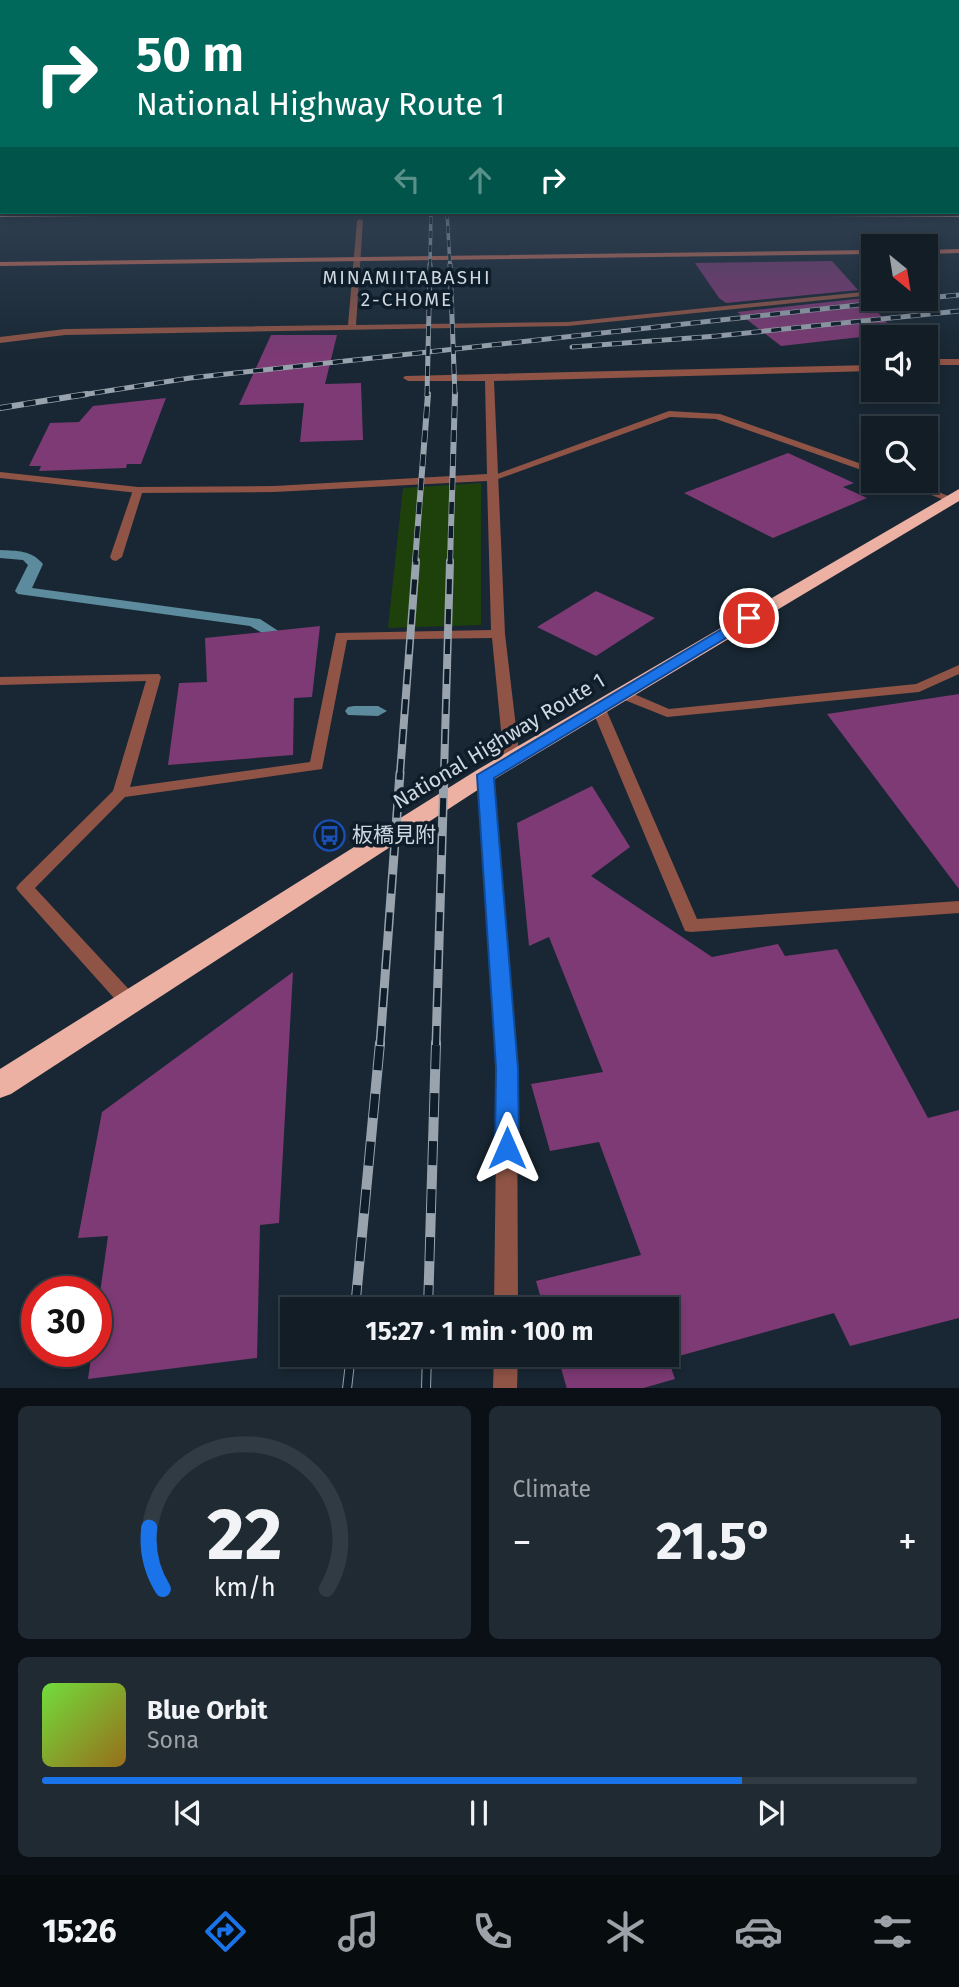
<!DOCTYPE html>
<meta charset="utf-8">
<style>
body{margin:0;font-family:"Fira Sans","Noto Sans JP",sans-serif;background:#1f2a32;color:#f1f3f6;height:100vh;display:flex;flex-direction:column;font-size:26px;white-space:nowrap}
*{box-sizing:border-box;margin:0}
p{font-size:23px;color:#9ca2a7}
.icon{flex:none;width:38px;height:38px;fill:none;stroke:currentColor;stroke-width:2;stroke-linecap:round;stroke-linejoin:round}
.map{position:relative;height:1388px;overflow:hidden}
.sheet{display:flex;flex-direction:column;gap:18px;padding:18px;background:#0a1015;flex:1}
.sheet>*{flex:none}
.top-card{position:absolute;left:0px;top:0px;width:959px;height:214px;box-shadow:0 4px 10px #0003,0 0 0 2px #313b43;background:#00695c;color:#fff;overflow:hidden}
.needle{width:46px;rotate:150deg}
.controls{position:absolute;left:861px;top:234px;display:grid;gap:14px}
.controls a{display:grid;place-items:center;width:77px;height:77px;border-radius:0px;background:#121d26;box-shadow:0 4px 10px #0003,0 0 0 2px #313b43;font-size:35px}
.speed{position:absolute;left:21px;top:1276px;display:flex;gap:14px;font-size:35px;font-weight:700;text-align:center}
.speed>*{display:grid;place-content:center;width:91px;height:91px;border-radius:50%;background:#121d26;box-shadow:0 4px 10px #0003,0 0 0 2px #313b43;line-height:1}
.speed .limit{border:10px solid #d22;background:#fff;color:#111}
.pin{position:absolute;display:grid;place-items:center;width:60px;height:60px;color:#fff;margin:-30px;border:4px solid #fff;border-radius:50%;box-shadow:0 2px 7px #0007}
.me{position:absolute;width:77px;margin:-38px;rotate:0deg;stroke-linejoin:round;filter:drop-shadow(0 0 5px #0008)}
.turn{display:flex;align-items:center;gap:24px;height:147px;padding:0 21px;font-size:32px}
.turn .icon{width:91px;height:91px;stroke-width:2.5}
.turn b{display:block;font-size:49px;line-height:60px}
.lanes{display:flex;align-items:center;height:66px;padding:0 21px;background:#0003;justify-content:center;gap:35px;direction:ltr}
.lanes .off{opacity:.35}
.big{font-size:52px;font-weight:700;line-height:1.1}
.sheet .widget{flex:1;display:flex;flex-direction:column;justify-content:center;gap:10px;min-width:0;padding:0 24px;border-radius:10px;background:#1f2a32}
.sheet .dial{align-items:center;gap:0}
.dial svg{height:182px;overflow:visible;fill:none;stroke:#313b43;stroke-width:7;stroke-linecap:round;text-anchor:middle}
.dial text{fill:#f1f3f6;stroke:none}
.song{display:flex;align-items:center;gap:21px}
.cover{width:84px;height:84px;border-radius:10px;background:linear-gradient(135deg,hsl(100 70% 55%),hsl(40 70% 35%))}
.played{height:7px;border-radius:4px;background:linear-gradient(90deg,#1a73e8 80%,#313b43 80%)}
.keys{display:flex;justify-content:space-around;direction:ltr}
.heat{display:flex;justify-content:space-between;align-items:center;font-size:38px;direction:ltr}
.sheet .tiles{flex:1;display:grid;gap:18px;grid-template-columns:1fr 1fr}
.widget:last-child{grid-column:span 2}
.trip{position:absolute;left:280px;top:1297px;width:399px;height:70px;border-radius:0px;background:#121d26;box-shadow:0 4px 10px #0003,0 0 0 2px #313b43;font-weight:700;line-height:70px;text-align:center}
.dock{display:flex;height:112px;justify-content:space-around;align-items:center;background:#070c0f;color:#9ca2a7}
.dock .icon{width:49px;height:49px}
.dock .selected{color:#1a73e8}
.dock b{font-size:32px;color:#f1f3f6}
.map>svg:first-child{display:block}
</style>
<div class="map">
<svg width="959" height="1389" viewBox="0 0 959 1389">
<rect width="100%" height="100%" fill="#182733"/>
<path fill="#1e410c" d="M481 483V625L388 628 403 488Z"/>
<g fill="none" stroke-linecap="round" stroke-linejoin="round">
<path fill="#5c8b9d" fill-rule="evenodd" d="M0 550C18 551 31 550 43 564L32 588 260 619 280 632 281 652 273 657 267 656 264 634 250 626 18 594 15 591 28 565 23 560 0 558Z
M354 706H378L387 711 378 716 348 715 345 711 348 707Z"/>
</g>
<path fill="#7d3a74" d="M832 261 858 290 726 303 719 298 695 263Z
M865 298 896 333 781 346 737 312Z
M271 335H337L325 384 361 383 363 440 300 442 304 403 239 405Z
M166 398 141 464H127L126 468 39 471 41 466H29L50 423 79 422 93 406Z
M788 453 854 483 843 487 867 498 773 538 684 493Z
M596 591 655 618 596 656 537 627Z
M320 626 312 697 294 698 293 755 168 765 179 683 207 682 205 638Z
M959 694V889L827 714Z
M592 786 630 847 591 876 712 957 778 944 785 956 837 949 928 1118 959 1110V1318L850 1346 834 1313 668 1359 675 1379 640 1389H567L557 1354H667V1309H544L536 1281 641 1255 599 1142 550 1151 531 1084 603 1072 549 937 529 946 517 823Z
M293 972 279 1223 260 1225 257 1358 88 1379 92 1351H96V1321L108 1236 78 1238 102 1112Z"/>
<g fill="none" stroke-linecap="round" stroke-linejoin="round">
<path fill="#8f5446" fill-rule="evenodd" d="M669 411 720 414 873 468V474L716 419 670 417 498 479H490L489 477Z
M896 481H912L953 498 952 500H944Z
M138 487 143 490 122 557 116 561 112 560 110 557 133 490Z
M598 703 605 707 697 919 959 901V913L691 932 685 931 591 707Z"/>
<path fill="#8f5446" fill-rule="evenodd" d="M360 219 363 221 356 325 568 322 873 291V295L568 326 65 335 0 343V337L65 329 348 325 357 221Z
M926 359H959V365H926Z
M873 365V371L494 381 505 634 520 761 517 764H507L504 761 492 638 347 640 322 769 125 797 35 888 136 997 138 1002 136 1007 129 1009 122 1007 19 892 16 888 19 884 113 791 146 681 0 685V677L159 674 161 677 130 787 310 762 336 633 491 630 487 481 274 492 138 493 0 478V472L138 487 274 486 487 474 485 381H408L403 378 405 376Z
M959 665V674L919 692 667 717 617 697 615 694 617 691H627L669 709 916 684Z
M485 770 493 775 517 1068 518 1309H494L497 1068 477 775Z
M494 1354H518L517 1389H493Z"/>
<path fill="#ca6d57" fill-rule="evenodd" d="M959 249V253L926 254V250Z
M873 250V254L0 266V262Z"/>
<path fill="#ecb1a3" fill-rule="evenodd" d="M0 211 2 212H200L195 215 0 217Z
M959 211V217L681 215 676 212Z
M959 489V501L493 780 11 1094 0 1098V1069L477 770Z"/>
<defs>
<path id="rail-far5" d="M447 212 450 266
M430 266 431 212"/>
<path id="rail-far4" d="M450 264 455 396
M926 298 959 295
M572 347 717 336 959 311
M75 396 190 378 913 299
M427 396 430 264"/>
<path id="rail-far3" d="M0 408 87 394
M415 562 428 394
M450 562 455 394"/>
<path id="rail-far2" d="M400 774 416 561
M444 774 450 561"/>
<path id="rail-far1" d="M380 1045 400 773
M436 1045 444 773"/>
<path id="rail" d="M355 1309 380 1043
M428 1309 436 1043
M347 1389 351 1354
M426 1389 427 1354"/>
</defs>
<use href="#rail-far5" stroke="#98a3ad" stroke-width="3.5"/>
<use href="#rail-far4" stroke="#98a3ad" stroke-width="5"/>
<use href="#rail-far3" stroke="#98a3ad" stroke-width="6"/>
<use href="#rail-far2" stroke="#98a3ad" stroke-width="8"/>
<use href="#rail-far1" stroke="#98a3ad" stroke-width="9"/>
<use href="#rail" stroke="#98a3ad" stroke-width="10"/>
<use href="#rail-far5" stroke="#0e1d29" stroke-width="2.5" stroke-dasharray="7" stroke-linecap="butt"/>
<use href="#rail-far4" stroke="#0e1d29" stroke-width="3.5" stroke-dasharray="10" stroke-linecap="butt"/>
<use href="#rail-far3" stroke="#0e1d29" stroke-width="4.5" stroke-dasharray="12" stroke-linecap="butt"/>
<use href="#rail-far2" stroke="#0e1d29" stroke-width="5" stroke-dasharray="15" stroke-linecap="butt"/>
<use href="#rail-far1" stroke="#0e1d29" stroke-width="6" stroke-dasharray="19" stroke-linecap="butt"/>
<use href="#rail" stroke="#0e1d29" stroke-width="8" stroke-dasharray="24" stroke-linecap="butt"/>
</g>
<linearGradient id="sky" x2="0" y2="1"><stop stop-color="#0d151c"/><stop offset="0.45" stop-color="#37475b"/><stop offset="1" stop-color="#37475b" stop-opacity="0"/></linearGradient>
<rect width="959" height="357" fill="url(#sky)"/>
<path fill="#1a73e8" stroke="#114b97" stroke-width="2" d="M749 613 756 618 754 621 494 778 518 1068 519 1148 515 1156 507 1159 498 1156 495 1148 496 1068 477 775Z"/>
<defs>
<symbol id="bus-ring" viewBox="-11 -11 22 22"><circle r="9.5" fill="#0e1d29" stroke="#1a4fb4" stroke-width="1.5"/><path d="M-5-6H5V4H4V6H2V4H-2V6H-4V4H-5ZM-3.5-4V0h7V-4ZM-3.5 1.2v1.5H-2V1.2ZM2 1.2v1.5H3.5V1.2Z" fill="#1a4fb4"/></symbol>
</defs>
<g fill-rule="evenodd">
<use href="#bus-ring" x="312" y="818" width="35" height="35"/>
</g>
<g text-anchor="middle" stroke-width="7" stroke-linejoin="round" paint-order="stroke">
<g font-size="19" letter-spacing="2" fill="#ced8e0" stroke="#0e1d29">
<text x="407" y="284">MINAMIITABASHI<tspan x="407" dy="22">2-CHOME</tspan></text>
</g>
<g font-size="21" fill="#ced8e0" stroke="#0e1d29">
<text transform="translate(499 741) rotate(-31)" y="7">National Highway Route 1</text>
</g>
<g font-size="21" fill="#ced8e0" stroke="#0e1d29" text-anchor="start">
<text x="352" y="842">板橋見附</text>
</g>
</g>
</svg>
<div class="controls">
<a><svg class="needle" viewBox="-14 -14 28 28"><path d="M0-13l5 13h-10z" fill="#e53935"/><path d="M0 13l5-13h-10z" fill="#9ca2a7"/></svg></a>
<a><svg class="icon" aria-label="sound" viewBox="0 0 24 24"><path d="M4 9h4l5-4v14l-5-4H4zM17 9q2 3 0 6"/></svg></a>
<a><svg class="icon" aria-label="search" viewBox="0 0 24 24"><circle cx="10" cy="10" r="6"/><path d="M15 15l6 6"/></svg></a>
</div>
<div class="speed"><div class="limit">30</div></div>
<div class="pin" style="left:749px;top:618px;background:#d93025"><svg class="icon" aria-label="arrive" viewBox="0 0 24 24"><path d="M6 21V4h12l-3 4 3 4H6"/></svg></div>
<svg class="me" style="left:507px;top:1148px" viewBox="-20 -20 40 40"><path d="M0-17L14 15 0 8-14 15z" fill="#1a73e8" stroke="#fff" stroke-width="4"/></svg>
<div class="trip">15:27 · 1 min · 100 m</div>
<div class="top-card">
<div class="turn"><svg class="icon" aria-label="right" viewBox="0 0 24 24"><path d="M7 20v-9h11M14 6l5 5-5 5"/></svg><div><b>50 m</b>National Highway Route 1</div></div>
<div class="lanes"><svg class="icon off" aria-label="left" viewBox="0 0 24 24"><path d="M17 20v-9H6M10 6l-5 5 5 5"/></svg><svg class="icon off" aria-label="ahead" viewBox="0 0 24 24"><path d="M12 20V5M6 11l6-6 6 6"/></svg><svg class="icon" aria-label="right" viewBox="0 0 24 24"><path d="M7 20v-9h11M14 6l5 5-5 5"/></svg></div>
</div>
</div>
<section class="sheet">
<div class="tiles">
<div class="widget dial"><svg viewBox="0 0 100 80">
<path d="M14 69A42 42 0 1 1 86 69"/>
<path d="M14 69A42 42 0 0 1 8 42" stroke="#1a73e8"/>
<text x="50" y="56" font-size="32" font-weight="700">22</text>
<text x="50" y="72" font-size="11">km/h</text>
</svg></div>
<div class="widget"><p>Climate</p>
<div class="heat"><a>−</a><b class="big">21.5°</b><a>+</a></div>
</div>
<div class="widget">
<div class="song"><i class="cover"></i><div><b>Blue Orbit</b><p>Sona</p></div></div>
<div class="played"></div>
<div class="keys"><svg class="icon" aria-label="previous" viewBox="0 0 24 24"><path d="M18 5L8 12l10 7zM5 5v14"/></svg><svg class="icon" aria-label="pause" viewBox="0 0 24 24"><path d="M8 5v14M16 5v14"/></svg><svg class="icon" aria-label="next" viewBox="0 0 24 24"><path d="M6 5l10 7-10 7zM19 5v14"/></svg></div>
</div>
</div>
</section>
<nav class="dock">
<b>15:26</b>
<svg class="icon selected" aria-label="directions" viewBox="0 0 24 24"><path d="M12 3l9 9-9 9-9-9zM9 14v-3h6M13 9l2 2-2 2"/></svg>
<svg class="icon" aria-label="music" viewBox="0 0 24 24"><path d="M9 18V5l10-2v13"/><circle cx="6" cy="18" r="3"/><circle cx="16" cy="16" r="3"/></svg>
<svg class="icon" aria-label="phone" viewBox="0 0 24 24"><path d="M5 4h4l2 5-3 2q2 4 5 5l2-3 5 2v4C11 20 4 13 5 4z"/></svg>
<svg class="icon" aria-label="climate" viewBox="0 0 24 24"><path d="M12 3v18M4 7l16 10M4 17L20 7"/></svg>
<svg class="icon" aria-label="car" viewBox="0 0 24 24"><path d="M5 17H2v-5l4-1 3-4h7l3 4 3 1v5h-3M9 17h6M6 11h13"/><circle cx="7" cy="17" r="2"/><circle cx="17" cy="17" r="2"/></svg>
<svg class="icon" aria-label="filters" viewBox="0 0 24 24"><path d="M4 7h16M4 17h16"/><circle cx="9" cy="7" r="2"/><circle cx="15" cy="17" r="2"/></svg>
</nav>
